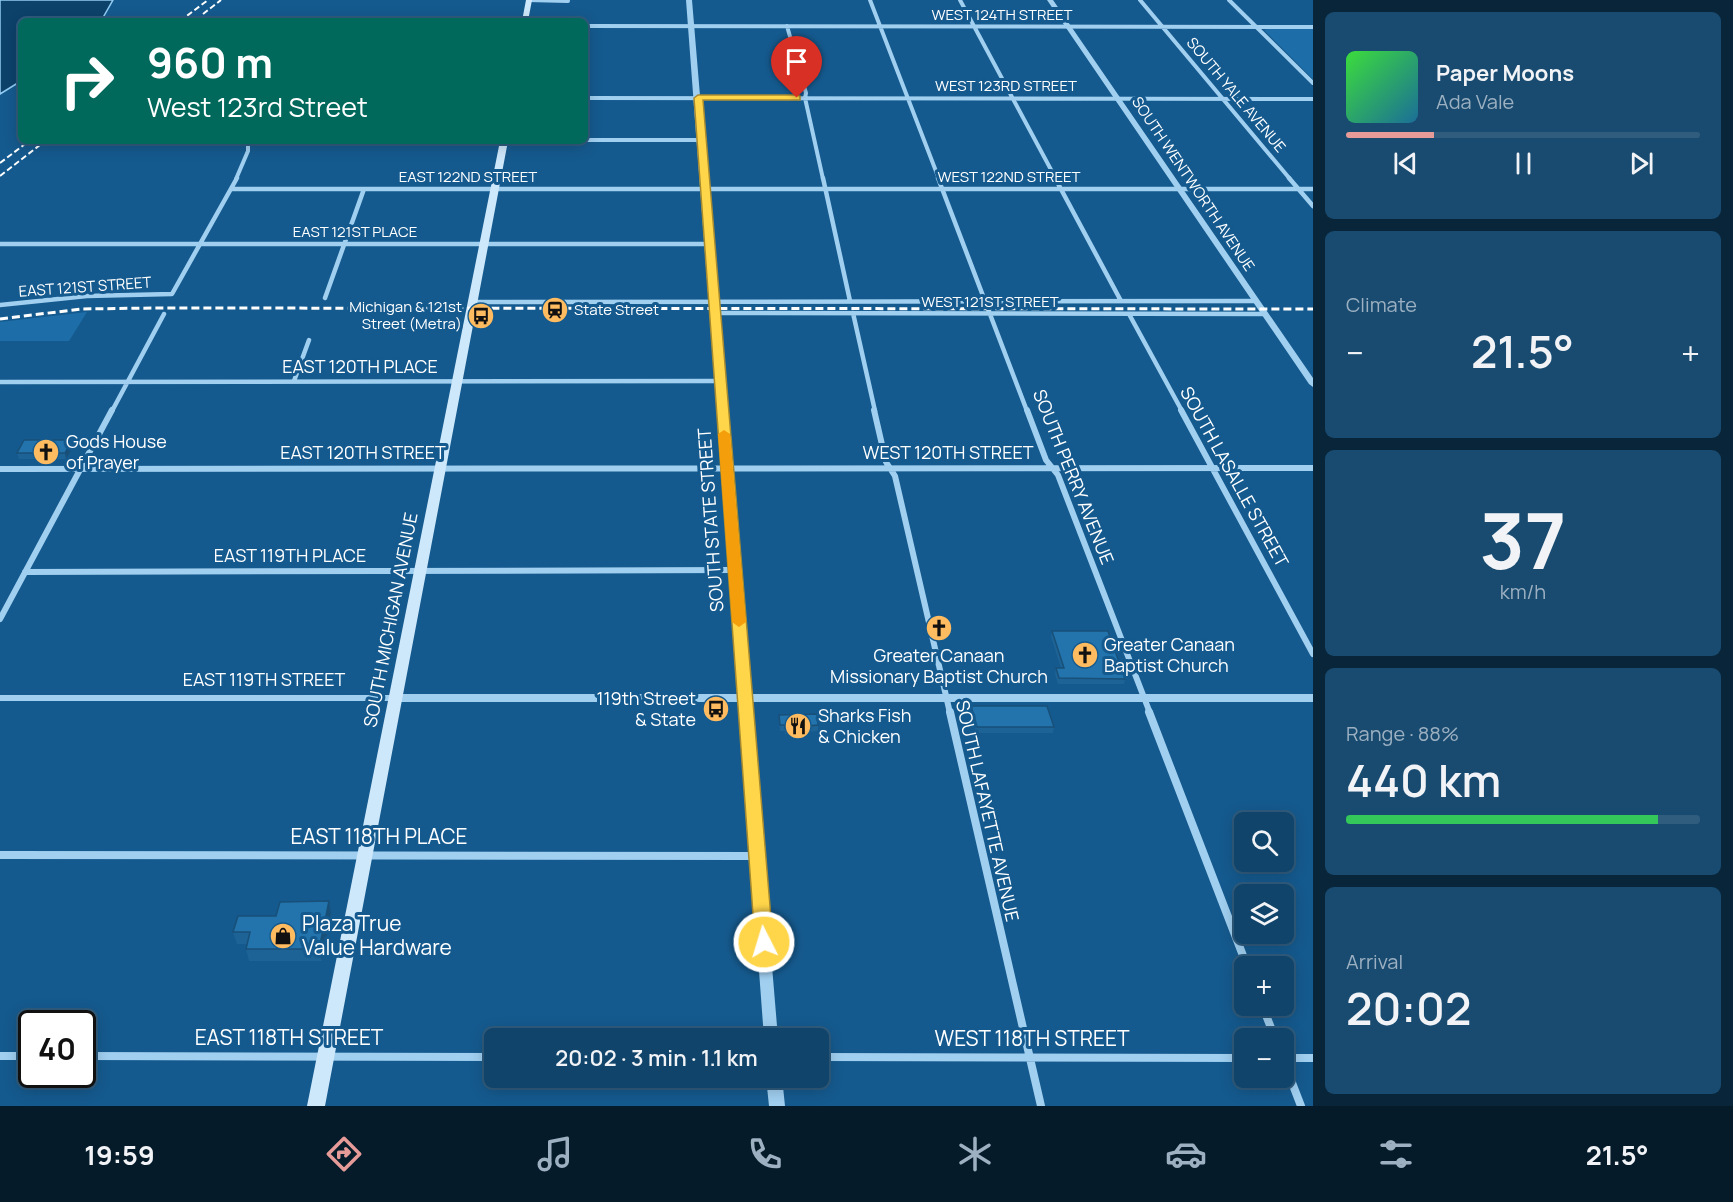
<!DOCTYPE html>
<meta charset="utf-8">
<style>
body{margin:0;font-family:Manrope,sans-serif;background:#194b70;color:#f1f3f6;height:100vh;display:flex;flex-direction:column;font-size:22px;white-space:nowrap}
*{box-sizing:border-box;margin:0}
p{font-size:20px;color:#9cb0c1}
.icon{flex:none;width:33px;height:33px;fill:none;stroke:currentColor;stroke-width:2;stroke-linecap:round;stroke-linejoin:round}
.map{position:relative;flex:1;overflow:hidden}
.side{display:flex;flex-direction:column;gap:12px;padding:12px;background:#09253a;width:420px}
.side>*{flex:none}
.banner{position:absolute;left:18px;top:18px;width:570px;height:126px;border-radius:9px;box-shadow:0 3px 15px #0003,0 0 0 2px #305c7e;background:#00695c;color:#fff;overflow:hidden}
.tools{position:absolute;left:1234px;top:812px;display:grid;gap:12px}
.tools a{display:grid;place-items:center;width:60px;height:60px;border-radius:9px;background:#10446a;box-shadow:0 3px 15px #0003,0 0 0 2px #305c7e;font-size:30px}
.speed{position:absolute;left:18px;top:1010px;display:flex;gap:12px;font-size:30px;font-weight:700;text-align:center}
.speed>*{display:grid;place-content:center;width:78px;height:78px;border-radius:50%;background:#10446a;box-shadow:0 3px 15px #0003,0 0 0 2px #305c7e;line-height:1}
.speed .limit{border:3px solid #111;border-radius:9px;background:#fff;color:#111}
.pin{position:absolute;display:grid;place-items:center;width:51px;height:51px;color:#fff;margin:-62px -26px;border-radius:50% 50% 50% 0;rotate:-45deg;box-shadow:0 0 6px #0007}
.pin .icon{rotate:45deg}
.me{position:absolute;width:66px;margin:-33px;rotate:355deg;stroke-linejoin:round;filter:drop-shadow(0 0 4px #0008)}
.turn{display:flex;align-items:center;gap:21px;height:126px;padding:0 30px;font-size:27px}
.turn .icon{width:78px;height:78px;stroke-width:2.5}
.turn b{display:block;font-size:42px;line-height:51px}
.big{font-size:45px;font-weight:600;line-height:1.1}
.side .widget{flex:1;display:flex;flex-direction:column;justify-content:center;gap:9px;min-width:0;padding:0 21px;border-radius:9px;background:#194b70}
.side .dial{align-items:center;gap:0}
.dial b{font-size:78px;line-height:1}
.song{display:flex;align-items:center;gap:18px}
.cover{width:72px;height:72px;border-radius:9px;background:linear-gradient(135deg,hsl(120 70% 55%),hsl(200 70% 35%))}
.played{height:6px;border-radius:3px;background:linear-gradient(90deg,#e69b98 25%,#305c7e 25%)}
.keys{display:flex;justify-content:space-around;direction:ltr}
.heat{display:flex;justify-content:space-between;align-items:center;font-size:33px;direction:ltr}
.charge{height:9px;border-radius:4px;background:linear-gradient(90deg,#34c759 88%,#305c7e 0)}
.trip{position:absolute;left:484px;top:1028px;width:345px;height:60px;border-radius:9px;background:#10446a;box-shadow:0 3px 15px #0003,0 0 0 2px #305c7e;font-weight:600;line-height:60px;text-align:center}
.tab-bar{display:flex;height:96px;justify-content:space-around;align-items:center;background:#061b2a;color:#9cb0c1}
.tab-bar .icon{width:42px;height:42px}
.tab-bar .on{color:#e69b98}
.tab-bar b{font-size:27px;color:#f1f3f6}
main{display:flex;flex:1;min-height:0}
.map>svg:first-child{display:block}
</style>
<main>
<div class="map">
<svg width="1313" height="1106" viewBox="0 0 1313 1106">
<rect width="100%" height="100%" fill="#155a8e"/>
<path fill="#1d6ea8" d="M1268 29H1313V79L1264 30Z
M87 312 69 341H0V322Z"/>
<path fill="#0d426b" stroke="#92ccf3" stroke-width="1.5" d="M0 0H113L101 21H21V81L0 94Z"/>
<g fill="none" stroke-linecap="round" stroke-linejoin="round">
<path stroke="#a0cff0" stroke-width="4" d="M528 0 568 1
M870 0 939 179
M960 0 1056 179
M1140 0 1290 179
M1229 0 1313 83
M585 26 1313 27
M787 26 806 93 805 98 823 179
M585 98 1313 99
M585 140H702
M236 179 248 151V141"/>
<path stroke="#a0cff0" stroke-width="4.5" d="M823 178 850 301
M938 178 1027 411
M1055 178 1121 301
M1289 178 1313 206
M231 189H1313
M0 244H710
M325 298 364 189
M473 302 1256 301
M0 305 87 296 172 294 237 178
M715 313 1265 314
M853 313 875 411
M1129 314 1182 411
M294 381 309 340
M0 382 720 381
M112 411 164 314"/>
<path stroke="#a0cff0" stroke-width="6" d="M874 410 886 462 895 476 950 713
M1027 410 1046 460 1058 475 1150 713
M1181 410 1313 654
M0 469 1313 468
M25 572 734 570
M0 619 112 410
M0 698H395"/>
<path stroke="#a0cff0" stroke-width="8" d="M950 712 1041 1106
M1149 712 1247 966
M0 855 757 856
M1262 1005 1275 1038
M0 1056H32
M82 1056 495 1057
M819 1057 1245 1058
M1284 1058H1313
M1284 1062 1301 1106"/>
<path fill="#a0cff0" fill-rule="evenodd" d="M686 0H692L750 694H1313V702H750L778 1038H764L739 702H396L392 701 390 698 392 695 396 694H738Z
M1047 0H1053L1313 378V387L1309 384Z
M766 1077H782L785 1106H769Z"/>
<path fill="#cee8fb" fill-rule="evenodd" d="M526 0H532L528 21H522Z
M500 141H508L325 1106H307Z"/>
<path stroke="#fff" stroke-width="2" stroke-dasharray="6 3" stroke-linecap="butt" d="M203 14 221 0
M180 21 208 0
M0 163 29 141
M0 176 45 141"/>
<path stroke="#fff" stroke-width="3" stroke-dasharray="8 4" stroke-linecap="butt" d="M0 319 81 309 155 308 1313 309"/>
</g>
<path fill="#1e6395" d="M72 440 74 446 66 459H19L17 453Z
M1052 631 1125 679 1124 684H1058L1055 674 1056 668H1061L1051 637Z
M971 706 1054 727 1053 733H976L970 712Z
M779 715 818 725V731L785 734V731H780Z
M331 913 322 961H249L246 949 247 944H237L233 932 276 916Z"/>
<path fill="#185079" d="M72 440 74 446 66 459 65 453Z
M329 901 331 913 322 961 319 949Z"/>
<path fill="#2373ad" stroke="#185079" stroke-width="1.5" d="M24 440H72L65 453H17Z
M1052 631H1108L1125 679 1059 678 1056 668H1064Z
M971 706H1047L1054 727H977Z
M817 714 818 725 785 728V725H780L779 715Z
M329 901 319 949H246L250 932H233L238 916H276L280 902Z"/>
<path fill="#ffd54a" stroke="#a68a30" stroke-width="1.5" d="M797 95 800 96V100H703L773 942 770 948 764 950 757 948 755 942 694 98 698 95Z"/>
<path fill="#f59e0b" d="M724 430 730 434 746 622 739 627 732 622 718 434Z"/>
<defs>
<symbol id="station-disc" viewBox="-11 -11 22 22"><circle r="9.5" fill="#ffbb5f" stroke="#155a8e"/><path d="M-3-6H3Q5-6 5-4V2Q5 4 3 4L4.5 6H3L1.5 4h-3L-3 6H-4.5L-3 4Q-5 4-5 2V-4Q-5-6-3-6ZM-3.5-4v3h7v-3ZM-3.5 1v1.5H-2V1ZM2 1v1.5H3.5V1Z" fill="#111"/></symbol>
<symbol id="bus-disc" viewBox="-11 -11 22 22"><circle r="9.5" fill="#ffbb5f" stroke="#155a8e"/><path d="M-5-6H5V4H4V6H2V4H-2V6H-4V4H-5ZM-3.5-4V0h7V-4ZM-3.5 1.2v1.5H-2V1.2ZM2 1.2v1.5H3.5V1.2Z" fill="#111"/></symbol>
<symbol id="church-disc" viewBox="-11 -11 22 22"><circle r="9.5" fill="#ffbb5f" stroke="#155a8e"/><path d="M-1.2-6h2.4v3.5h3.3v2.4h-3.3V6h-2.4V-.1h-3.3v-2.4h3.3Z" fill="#111"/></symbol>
<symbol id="restaurant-disc" viewBox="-11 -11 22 22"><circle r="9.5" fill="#ffbb5f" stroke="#155a8e"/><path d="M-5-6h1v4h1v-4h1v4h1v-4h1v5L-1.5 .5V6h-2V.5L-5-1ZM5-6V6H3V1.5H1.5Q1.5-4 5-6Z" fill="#111"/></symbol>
<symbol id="shop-disc" viewBox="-11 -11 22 22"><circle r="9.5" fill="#ffbb5f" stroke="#155a8e"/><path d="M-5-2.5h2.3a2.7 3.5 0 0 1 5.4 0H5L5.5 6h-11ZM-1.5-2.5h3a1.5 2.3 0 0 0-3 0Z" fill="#111"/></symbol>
</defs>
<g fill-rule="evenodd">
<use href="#station-disc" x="540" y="295" width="30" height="30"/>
<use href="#bus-disc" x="466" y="301" width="30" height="30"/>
<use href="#church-disc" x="31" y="437" width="30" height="30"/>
<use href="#church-disc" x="924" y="613" width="30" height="30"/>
<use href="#church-disc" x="1070" y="640" width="30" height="30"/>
<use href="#bus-disc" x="701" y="694" width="30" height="30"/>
<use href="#restaurant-disc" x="783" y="711" width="30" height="30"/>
<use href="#shop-disc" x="268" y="921" width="30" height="30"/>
</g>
<g text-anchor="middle" stroke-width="6" stroke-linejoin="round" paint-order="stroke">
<g font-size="15" fill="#fff" stroke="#155a8e">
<text x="1002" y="20">WEST 124TH STREET</text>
<text x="1006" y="91">WEST 123RD STREET</text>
<text transform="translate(1236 95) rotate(50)" y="5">SOUTH YALE AVENUE</text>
<text x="468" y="182">EAST 122ND STREET</text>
<text x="1009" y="182">WEST 122ND STREET</text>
<text transform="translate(1193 184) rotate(56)" y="5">SOUTH WENTWORTH AVENUE</text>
<text x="355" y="237">EAST 121ST PLACE</text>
<text transform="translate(85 287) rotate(-4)" y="5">EAST 121ST STREET</text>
<text x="990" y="307">WEST 121ST STREET</text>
</g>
<g font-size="15" fill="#fff" stroke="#155a8e" text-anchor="end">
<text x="462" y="312">Michigan &amp; 121st<tspan x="462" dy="17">Street (Metra)</tspan></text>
<text x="574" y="315" text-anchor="start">State Street</text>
</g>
<g font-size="18" fill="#fff" stroke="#155a8e">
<text x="360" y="373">EAST 120TH PLACE</text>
<text x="363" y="459">EAST 120TH STREET</text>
<text x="948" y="459">WEST 120TH STREET</text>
<text transform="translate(1073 477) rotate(68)" y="6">SOUTH PERRY AVENUE</text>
<text transform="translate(1234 477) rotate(61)" y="6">SOUTH LASALLE STREET</text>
<text transform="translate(711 520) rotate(-94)" y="6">SOUTH STATE STREET</text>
<text x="290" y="562">EAST 119TH PLACE</text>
<text transform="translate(391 620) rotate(-79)" y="6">SOUTH MICHIGAN AVENUE</text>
<text x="264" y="686">EAST 119TH STREET</text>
<text transform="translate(987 811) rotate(77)" y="6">SOUTH LAFAYETTE AVENUE</text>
</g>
<g font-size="18" fill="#fff" stroke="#155a8e" text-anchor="start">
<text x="66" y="448">Gods House<tspan x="66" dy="21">of Prayer</tspan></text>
<text x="1104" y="651">Greater Canaan<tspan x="1104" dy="21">Baptist Church</tspan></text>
<text x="939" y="662" text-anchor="middle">Greater Canaan<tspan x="939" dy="21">Missionary Baptist Church</tspan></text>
<text x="696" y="705" text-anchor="end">119th Street<tspan x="696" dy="21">&amp; State</tspan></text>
<text x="818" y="722">Sharks Fish<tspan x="818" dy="21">&amp; Chicken</tspan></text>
</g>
<g font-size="21" fill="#fff" stroke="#155a8e">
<text x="379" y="844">EAST 118TH PLACE</text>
<text x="289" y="1045">EAST 118TH STREET</text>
<text x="1032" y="1046">WEST 118TH STREET</text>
</g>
<g font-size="21" fill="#fff" stroke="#155a8e" text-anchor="start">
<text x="302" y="931">Plaza True<tspan x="302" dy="24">Value Hardware</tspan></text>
</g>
</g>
</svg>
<div class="tools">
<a><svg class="icon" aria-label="search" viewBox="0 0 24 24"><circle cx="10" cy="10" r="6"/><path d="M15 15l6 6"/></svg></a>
<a><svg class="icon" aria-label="layers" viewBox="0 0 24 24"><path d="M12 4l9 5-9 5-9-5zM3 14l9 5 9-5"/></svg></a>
<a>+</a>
<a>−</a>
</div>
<div class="speed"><div class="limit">40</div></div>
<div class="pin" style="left:797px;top:98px;background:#d93025"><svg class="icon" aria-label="arrive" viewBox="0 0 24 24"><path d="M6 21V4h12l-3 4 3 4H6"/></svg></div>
<svg class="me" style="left:764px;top:942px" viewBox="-20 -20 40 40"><circle r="17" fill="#ffd54a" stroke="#fff" stroke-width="3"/><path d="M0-11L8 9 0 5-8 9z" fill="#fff"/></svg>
<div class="trip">20:02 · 3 min · 1.1 km</div>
<div class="banner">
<div class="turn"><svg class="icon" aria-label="right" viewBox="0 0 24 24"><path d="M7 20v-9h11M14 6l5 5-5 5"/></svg><div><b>960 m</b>West 123rd Street</div></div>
</div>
</div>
<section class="side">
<div class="widget">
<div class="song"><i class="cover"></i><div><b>Paper Moons</b><p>Ada Vale</p></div></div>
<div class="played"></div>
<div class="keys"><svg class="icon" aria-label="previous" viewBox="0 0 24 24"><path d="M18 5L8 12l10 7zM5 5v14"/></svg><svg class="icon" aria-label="pause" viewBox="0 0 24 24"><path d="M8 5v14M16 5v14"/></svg><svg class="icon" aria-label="next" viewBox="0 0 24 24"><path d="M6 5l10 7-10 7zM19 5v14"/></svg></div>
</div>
<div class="widget"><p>Climate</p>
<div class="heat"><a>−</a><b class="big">21.5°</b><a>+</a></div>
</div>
<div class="widget dial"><b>37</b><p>km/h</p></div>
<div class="widget"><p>Range · 88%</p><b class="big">440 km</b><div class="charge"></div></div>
<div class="widget"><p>Arrival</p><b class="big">20:02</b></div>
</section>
</main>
<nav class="tab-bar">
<b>19:59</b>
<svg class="icon on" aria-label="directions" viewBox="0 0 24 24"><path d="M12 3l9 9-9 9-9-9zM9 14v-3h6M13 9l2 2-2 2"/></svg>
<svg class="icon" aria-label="music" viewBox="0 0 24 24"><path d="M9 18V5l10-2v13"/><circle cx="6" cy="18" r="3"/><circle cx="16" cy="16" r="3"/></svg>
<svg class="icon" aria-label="phone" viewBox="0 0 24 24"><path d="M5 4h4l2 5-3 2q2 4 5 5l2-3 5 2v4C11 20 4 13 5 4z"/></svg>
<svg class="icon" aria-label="climate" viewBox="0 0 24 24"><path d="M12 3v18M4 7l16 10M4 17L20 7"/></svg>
<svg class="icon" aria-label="car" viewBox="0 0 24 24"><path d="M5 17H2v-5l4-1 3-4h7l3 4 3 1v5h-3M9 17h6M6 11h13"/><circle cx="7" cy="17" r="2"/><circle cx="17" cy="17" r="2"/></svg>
<svg class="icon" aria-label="filters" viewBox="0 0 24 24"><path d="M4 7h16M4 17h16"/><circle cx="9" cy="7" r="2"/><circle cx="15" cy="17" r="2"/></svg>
<b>21.5°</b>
</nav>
